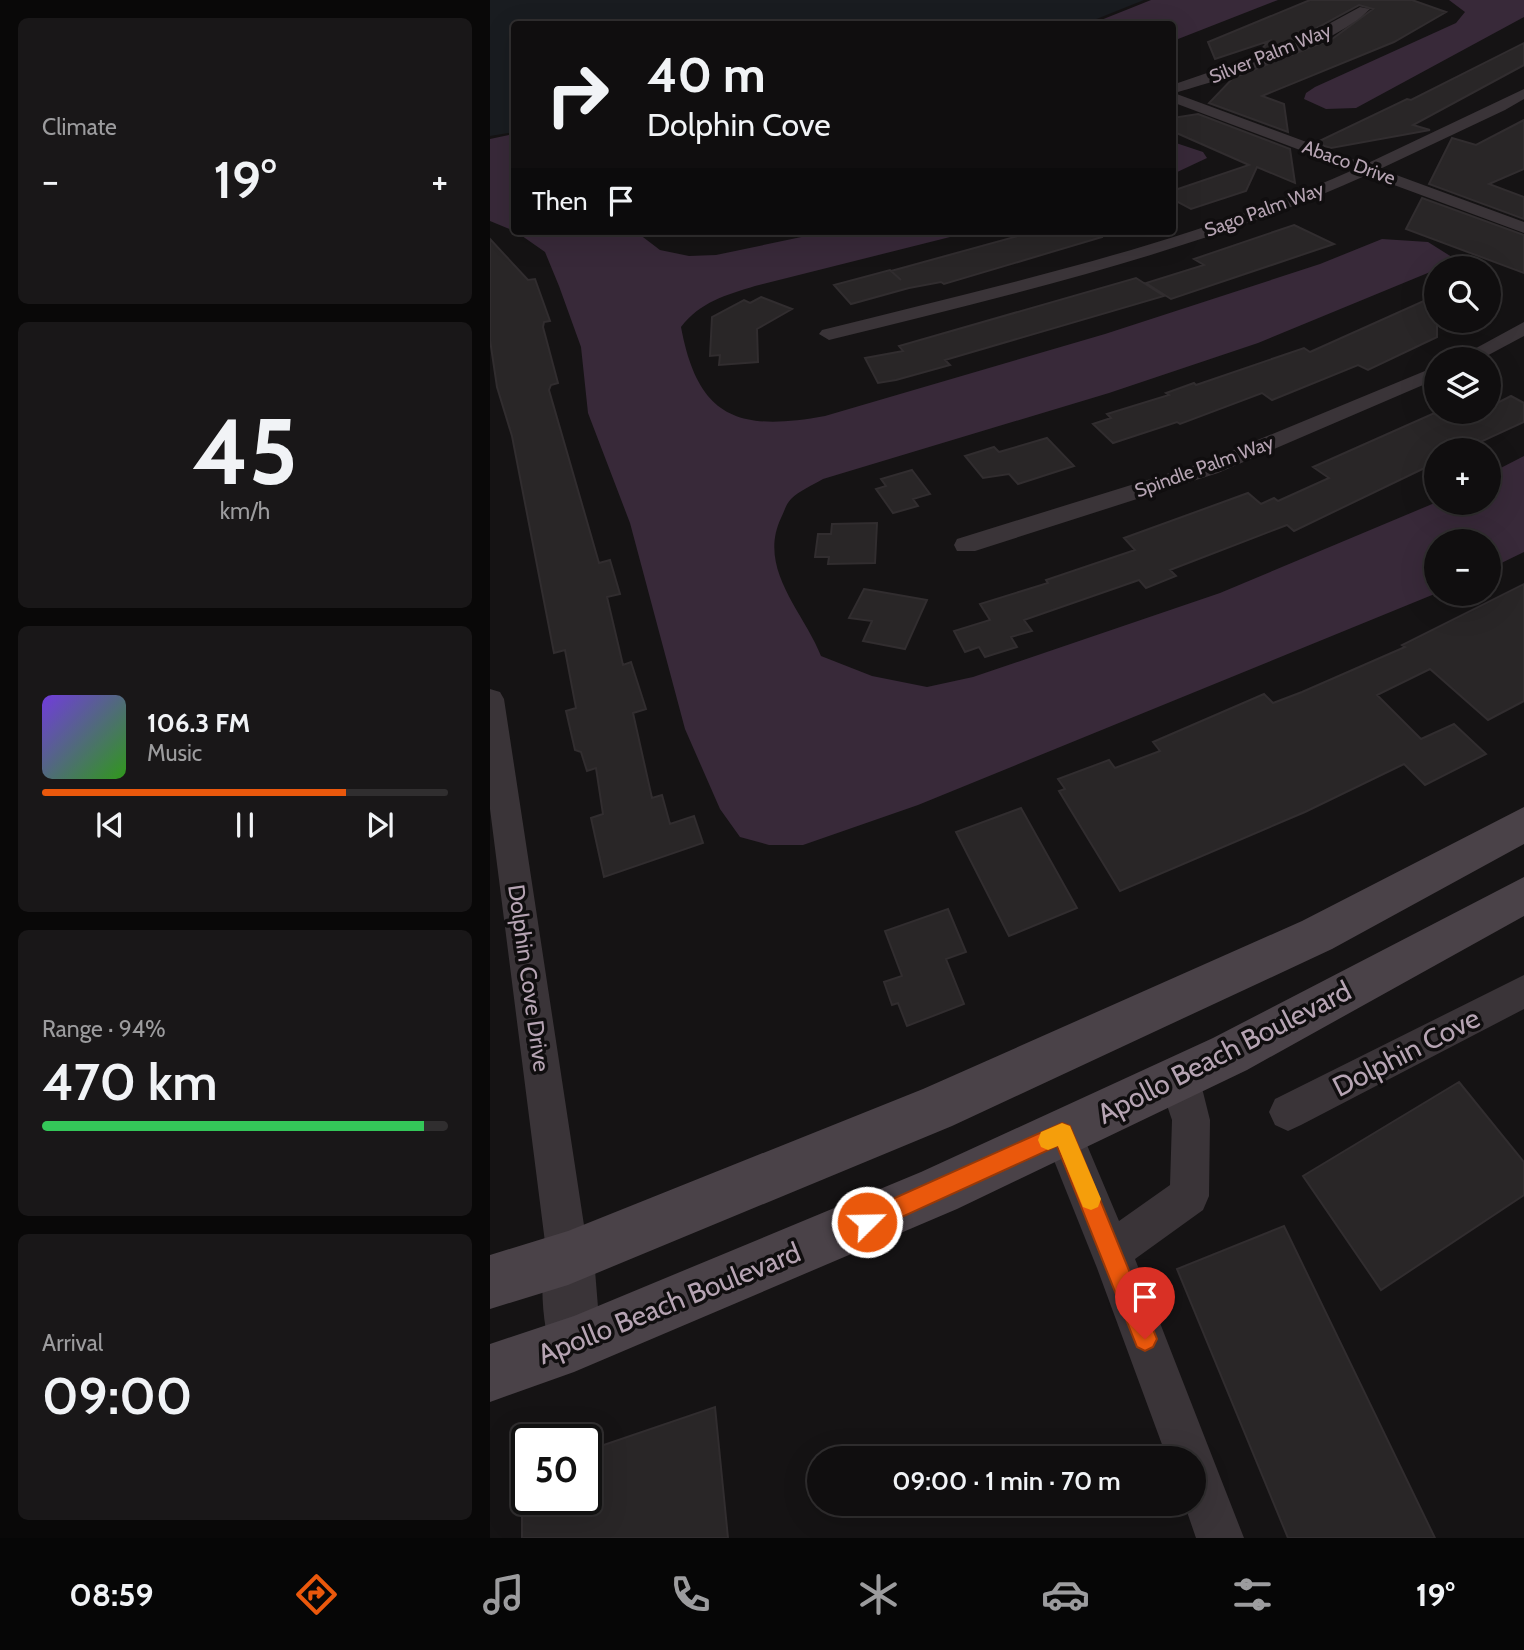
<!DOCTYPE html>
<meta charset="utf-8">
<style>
body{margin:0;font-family:Cabin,sans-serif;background:#191718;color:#f1f3f6;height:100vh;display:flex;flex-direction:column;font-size:26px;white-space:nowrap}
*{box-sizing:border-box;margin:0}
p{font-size:23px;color:#9c9c9e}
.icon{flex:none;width:38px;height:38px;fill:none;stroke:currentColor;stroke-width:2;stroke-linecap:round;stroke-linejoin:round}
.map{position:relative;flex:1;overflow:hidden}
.drawer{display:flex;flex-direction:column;gap:18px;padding:18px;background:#090808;width:490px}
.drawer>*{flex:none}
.banner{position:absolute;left:21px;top:21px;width:665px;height:214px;border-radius:7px;box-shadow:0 7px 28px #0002,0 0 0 2px #302e2f;background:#100e0f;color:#f1f3f6;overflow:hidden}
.tools{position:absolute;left:934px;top:256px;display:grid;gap:14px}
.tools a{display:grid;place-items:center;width:77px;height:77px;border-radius:50%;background:#100e0f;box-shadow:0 7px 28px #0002,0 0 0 2px #302e2f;font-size:35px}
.speed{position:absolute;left:21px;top:1424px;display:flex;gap:14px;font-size:35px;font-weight:700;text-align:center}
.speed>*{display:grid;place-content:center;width:91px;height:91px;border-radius:50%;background:#100e0f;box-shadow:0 7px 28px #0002,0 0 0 2px #302e2f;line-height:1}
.speed .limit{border:4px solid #111;border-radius:10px;background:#fff;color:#111}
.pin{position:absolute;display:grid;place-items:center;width:60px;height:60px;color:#fff;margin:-72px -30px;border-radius:50% 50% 50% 0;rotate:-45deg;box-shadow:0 0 7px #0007}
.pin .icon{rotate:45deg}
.me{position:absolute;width:77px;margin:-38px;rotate:67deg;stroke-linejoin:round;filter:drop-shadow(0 0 5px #0008)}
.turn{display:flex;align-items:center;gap:24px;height:147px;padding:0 21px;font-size:32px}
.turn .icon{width:91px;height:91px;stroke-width:2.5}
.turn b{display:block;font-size:49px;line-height:60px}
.then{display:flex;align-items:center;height:66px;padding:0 21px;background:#0003;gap:14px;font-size:26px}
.big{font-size:52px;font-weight:600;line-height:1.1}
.drawer .widget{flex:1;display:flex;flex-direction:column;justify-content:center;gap:10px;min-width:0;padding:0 24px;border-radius:10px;background:#191718}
.drawer .dial{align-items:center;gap:0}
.dial b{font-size:91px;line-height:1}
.song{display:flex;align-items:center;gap:21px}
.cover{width:84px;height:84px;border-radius:10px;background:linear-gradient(135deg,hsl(260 70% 55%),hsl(110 70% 35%))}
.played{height:7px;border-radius:4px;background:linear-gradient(90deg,#ea580c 75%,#302e2f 75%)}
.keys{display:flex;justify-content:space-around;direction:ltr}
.heat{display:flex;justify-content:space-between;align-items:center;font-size:38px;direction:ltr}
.charge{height:10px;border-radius:5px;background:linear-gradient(90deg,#34c759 94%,#302e2f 0)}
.trip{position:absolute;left:317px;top:1446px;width:399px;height:70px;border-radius:35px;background:#100e0f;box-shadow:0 7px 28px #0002,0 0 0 2px #302e2f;font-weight:600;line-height:70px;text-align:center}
.dock{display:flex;height:112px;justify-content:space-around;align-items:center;background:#060606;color:#9c9c9e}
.dock .icon{width:49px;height:49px}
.dock .active{color:#ea580c}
.dock b{font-size:32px;color:#f1f3f6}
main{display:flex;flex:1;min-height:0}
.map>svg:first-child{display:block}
</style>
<main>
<section class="drawer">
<div class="widget"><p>Climate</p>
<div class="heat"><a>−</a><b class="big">19°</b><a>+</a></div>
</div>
<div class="widget dial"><b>45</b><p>km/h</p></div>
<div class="widget">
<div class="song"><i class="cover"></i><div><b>106.3 FM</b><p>Music</p></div></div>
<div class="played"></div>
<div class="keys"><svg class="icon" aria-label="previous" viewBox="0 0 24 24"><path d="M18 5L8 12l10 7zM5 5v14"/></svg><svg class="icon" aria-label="pause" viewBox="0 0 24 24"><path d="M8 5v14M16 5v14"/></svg><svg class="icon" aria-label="next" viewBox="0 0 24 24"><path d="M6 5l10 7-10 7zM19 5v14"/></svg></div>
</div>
<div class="widget"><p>Range · 94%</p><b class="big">470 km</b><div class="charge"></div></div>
<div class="widget"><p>Arrival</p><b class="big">09:00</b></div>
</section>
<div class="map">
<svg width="1034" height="1538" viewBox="0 0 1034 1538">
<rect width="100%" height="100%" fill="#151314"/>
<path fill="#191c20" d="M0 0H654L594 24H24V132L0 136Z"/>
<path fill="#382939" d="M661 0H788L683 41 682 24H601Z
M959 0H1034V17L866 108 836 109 814 99 816 93 825 87 966 23 975 12Z
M24 134V231L0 221V139Z
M683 142 713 152 717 158 683 174Z
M25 231H145L170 250 199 256 226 255 340 231H484L265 286C236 295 210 302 191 327 208 418 248 432 335 416L615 334 830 264 892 239 938 242 965 259 945 270 768 343 619 393 333 479C323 485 309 491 301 499 296 504 294 512 291 518 267 569 314 612 331 656L382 676 437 687 483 677 730 593 947 502H999V474L1034 456V552L999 569V541H947V593L428 805 313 845H279L250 837 230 809 195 729 140 523 98 413 91 347 69 286 55 252Z"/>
<path fill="#292627" stroke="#312d2f" stroke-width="2" d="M820 0H922L956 12 904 42 772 96 794 104 798 132 719 103 743 78 842 39 883 9 869 5 801 42 768 53 779 41 725 59 718 42Z
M1034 43V65L923 125 940 130 841 148 825 143 917 99 921 100Z
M708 114 800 149 805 183 767 167 756 191 701 209 682 199V191L759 165 682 131V118Z
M1034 120V169L999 184 1034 197V219L939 184 962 138 986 145Z
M932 198 1034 235V273L916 229Z
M804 225 844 244 681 299 656 283 714 265 704 259Z
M546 231H611L612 237 454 284 451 282 419 288 361 304 344 285 400 270 411 280 401 271Z
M0 239 38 280 45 279 60 321 54 322 53 327 68 383 61 385 59 390 109 563 120 560 130 594 117 597 133 665 141 662 156 709 143 713 162 798 172 795 180 824 204 816 213 843 114 877 101 818 113 814 106 768 97 771 91 752 85 750 76 711 86 708 75 650 64 653 22 436 7 387 0 340Z
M646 278 674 296 455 360 460 365 406 380 388 383 375 358 413 351 409 346Z
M947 295V337L878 370 868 365 782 400 772 393 690 424 687 422 623 443 603 424 621 418 617 414 679 395 676 393 704 383 706 385 814 348 820 352Z
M271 297 302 309 267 329 268 362 229 365 230 355 220 356 222 317 254 300 260 303Z
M1021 396 1034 403V422L973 450H947V462L804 531 797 525 680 570 686 576 656 588 649 580 534 620 542 631 521 637 527 647 495 657 489 647 475 652 464 631 500 620 490 604 558 583 556 580 645 550 634 538 758 493 771 504 784 498 788 501 839 478 823 467 949 411H999V407Z
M557 438 584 466 528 484 519 474 493 478 475 456 504 447 509 452Z
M422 470 440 494 423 499 428 506 403 513 386 489 396 486 391 479Z
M387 523 385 563 338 564 339 557H325L328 534H341L342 524Z
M1034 584V701L998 720 940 669 887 695 931 739 964 724 996 754 935 785 914 764 815 812 630 891 569 791 575 789 568 779 619 760 625 768 670 751 663 742 774 694 783 703 812 692 915 647 912 645Z
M374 589 437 600 415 649 373 641 382 621 359 618Z
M531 808 587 908 519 936 466 832Z
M458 909 476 952 456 959 474 1004 417 1026 408 1003 402 1005 394 982 412 976 395 931Z
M969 1082 1034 1162V1195L891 1290 813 1176Z
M794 1226 945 1538H798L687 1269Z
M225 1407 238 1538H32V1500H96V1451Z"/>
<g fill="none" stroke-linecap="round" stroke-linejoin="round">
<path fill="#3a3438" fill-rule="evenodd" d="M870 7 880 9C841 48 737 78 684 93L876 164 1034 89V99L1015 110 890 169 1034 222V233L877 175C707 252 519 295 339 340L329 334 332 330C510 285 695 245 863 170L682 102V85L802 44Z
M1034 322V336L991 359H966Z
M947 366V379L728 473 485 551H467L464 545 467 539 712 463Z
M0 689 10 692 14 699 99 1258 93 1273 78 1279 63 1273 57 1258 0 809Z
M1034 975V1009L811 1125 798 1131 785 1125 779 1112 785 1099Z
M687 1061 700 1066 713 1092 720 1120 719 1196 713 1210 645 1259 754 1538H706L694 1503H704V1458H677L607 1268 553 1133 558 1119 572 1114 586 1119 629 1221 680 1185 682 1120 668 1079 674 1066Z"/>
<path fill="#3a3438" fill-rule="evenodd" d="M78 1232 96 1240 104 1258 111 1344 103 1363 84 1371 65 1363C52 1332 47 1271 60 1240Z"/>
<path fill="#4a4248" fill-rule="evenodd" d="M1034 807V844L842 949 462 1126 78 1285 0 1309V1255L78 1231 433 1089 812 921Z
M1034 877V916L757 1070 467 1209 84 1372 0 1402V1344L84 1316 431 1172 723 1038Z"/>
</g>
<path fill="#ea580c" stroke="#983908" stroke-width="2" d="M572 1123 580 1126 667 1339 663 1347 655 1351 647 1347 567 1146 377 1233 369 1229 366 1222 369 1214Z"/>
<path fill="#f59e0b" d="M572 1123 580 1126 611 1199 608 1207 601 1210 593 1207 568 1146 558 1150 551 1147 548 1140 551 1132Z"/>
<g text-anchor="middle" stroke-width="7" stroke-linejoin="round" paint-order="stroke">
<g font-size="19" fill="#b6a4b3" stroke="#100e0f">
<text transform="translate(780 53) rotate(-22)" y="7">Silver Palm Way</text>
<text transform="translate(859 162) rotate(20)" y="7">Abaco Drive</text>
<text transform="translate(774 209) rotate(-20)" y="7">Sago Palm Way</text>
<text transform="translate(714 466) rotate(-20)" y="7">Spindle Palm Way</text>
</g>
<g font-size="23" fill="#b6a4b3" stroke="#100e0f">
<text transform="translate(39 978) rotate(82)" y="8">Dolphin Cove Drive</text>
</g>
<g font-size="28" fill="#b6a4b3" stroke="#100e0f">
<text transform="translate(734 1052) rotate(-27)" y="10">Apollo Beach Boulevard</text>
<text transform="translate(916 1052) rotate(-27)" y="10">Dolphin Cove</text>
<text transform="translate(179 1303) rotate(-22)" y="10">Apollo Beach Boulevard</text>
</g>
</g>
</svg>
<div class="tools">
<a><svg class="icon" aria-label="search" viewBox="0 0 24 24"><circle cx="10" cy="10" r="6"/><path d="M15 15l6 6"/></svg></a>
<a><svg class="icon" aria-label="layers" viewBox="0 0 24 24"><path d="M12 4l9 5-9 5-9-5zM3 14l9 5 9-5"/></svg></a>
<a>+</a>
<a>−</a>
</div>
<div class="speed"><div class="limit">50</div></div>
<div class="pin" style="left:655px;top:1339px;background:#d93025"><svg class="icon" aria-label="arrive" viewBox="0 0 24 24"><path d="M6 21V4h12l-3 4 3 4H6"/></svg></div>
<svg class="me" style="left:377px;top:1222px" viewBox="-20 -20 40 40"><circle r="17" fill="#ea580c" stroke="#fff" stroke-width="3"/><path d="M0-11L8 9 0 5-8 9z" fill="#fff"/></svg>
<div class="trip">09:00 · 1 min · 70 m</div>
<div class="banner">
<div class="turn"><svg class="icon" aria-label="right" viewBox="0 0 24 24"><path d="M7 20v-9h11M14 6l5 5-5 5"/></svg><div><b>40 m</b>Dolphin Cove</div></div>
<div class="then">Then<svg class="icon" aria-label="arrive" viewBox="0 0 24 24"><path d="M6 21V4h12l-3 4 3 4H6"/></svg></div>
</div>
</div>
</main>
<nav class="dock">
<b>08:59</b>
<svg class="icon active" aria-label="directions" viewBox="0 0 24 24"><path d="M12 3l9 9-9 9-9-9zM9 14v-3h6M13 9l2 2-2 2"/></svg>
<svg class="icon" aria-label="music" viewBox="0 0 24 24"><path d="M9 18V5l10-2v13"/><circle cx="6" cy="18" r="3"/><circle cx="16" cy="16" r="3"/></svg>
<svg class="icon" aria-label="phone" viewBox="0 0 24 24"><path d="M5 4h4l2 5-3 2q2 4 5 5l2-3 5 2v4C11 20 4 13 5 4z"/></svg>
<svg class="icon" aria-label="climate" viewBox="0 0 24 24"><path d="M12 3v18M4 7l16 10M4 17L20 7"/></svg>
<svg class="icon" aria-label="car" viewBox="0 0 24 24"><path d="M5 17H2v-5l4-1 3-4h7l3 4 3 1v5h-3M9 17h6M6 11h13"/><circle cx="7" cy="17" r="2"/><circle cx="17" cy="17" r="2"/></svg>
<svg class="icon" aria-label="filters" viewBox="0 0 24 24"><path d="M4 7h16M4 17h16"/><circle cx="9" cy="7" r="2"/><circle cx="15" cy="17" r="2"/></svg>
<b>19°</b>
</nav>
